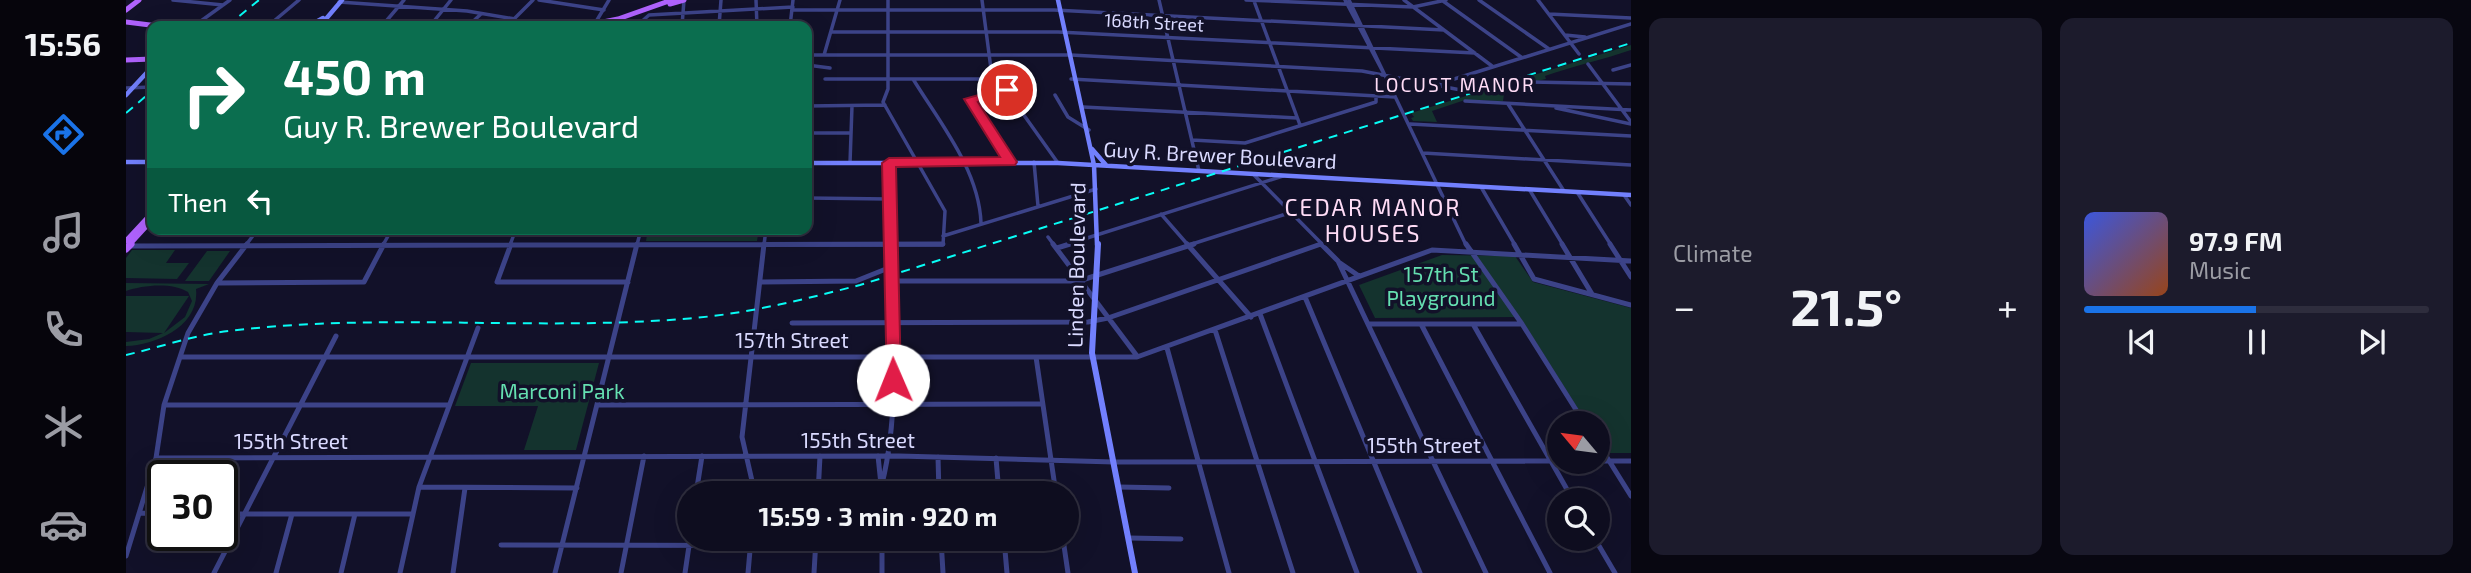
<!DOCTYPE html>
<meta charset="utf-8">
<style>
body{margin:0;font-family:"Exo 2",sans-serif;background:#1c1b2c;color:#f1f3f6;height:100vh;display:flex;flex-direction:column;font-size:26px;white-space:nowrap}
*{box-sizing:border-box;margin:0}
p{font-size:23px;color:#9b9ca4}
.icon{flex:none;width:38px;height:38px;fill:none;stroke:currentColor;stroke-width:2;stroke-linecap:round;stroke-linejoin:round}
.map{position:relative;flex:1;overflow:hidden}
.side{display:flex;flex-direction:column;gap:18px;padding:18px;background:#080711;width:840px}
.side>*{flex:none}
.hud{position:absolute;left:21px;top:21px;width:665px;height:214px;border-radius:14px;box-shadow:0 7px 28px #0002,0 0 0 2px #2e2d3d;background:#0b6e4f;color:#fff;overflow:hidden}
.needle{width:46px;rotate:299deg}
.buttons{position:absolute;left:1421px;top:411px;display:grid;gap:14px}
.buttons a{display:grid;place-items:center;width:63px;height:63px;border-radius:50%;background:#0e0d1f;box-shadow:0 7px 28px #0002,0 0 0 2px #2e2d3d;font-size:35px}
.speed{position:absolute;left:21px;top:460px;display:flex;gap:14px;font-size:35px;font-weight:700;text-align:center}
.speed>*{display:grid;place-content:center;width:91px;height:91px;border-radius:50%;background:#0e0d1f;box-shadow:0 7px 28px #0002,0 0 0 2px #2e2d3d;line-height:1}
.speed .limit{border:4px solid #111;border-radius:10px;background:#fff;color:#111}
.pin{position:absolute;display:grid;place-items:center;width:60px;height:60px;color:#fff;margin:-30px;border:4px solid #fff;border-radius:50%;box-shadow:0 2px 7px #0007}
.me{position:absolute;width:77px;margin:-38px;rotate:359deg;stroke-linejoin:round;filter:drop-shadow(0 0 5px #0008)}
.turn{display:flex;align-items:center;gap:24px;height:147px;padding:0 21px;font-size:32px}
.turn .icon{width:91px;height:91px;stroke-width:2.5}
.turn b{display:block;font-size:49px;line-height:60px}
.then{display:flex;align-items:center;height:66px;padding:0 21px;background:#0003;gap:14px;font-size:26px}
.big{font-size:52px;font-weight:700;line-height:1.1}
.side .widget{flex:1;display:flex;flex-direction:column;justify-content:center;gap:10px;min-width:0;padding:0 24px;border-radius:14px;background:#1c1b2c}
.song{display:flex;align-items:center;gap:21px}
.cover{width:84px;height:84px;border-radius:10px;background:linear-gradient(135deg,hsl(230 70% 55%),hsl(20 70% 35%))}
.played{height:7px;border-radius:4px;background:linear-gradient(90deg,#1a73e8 50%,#2e2d3d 50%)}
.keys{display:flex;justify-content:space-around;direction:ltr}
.heat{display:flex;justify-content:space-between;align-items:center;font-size:38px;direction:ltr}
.side .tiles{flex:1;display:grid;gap:18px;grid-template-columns:repeat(2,1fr)}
.trip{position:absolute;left:551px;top:481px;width:402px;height:70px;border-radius:35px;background:#0e0d1f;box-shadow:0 7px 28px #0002,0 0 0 2px #2e2d3d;font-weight:700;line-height:70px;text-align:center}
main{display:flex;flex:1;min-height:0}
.tab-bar{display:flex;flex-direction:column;width:126px;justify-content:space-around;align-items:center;background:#06050c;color:#9b9ca4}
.tab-bar .icon{width:49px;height:49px}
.tab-bar .selected{color:#1a73e8}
.tab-bar b{font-size:32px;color:#f1f3f6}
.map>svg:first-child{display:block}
</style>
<main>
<nav class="tab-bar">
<b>15:56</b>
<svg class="icon selected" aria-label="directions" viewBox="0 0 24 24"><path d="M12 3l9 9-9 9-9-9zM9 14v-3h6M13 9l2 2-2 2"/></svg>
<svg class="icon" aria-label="music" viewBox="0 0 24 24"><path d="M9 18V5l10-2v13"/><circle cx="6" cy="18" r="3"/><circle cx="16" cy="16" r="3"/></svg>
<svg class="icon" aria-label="phone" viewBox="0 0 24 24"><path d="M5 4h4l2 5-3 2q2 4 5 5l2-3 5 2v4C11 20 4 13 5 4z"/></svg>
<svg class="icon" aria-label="climate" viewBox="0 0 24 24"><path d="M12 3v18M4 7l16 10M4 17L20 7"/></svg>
<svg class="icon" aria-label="car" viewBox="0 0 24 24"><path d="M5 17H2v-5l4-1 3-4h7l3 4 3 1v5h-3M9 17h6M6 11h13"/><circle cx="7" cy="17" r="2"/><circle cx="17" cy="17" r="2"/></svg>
</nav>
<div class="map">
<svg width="1505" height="573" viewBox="0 0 1505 573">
<rect width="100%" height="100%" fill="#121129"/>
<path fill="#14332e" d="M1505 45V50C1476 60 1447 66 1419 76L1420 79 1379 88 1377 101 1339 100 1306 111 1311 122 1287 121 1285 118 1288 117 1285 113Z
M522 229H633L631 241H520Z
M6 250H49L40 263H63L51 279 0 278V258Z
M81 251H104L83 281H59Z
M1316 255 1389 256 1407 282 1505 308V453H1484L1472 437V424L1461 423 1394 317 1249 318 1233 285Z
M0 283 83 284 70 289C74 326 30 345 0 346V342L23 339 37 333 0 332V296H63L38 333 59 317 66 301 62 292C46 282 17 285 0 291Z
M345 363H473L450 450H398L412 406H329Z"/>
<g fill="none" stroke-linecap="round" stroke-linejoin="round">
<path stroke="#3c4388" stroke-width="3.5" d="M47 0 97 5
M413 0 478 10
M630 0 631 26
M856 0 865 69 932 163
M1033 0 1073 171
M1120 0 1287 7 1320 0
M1219 0 1258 74
M1223 0 1340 245
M1278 0 1366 66
M1353 0 1423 49
M1412 0 1453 54
M1128 1 1174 125
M1317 1 1395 57
M213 2 341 11 389 19
M667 10H928L1318 30
M1423 14 1505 18
M200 23 253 26
M468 25 483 0
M68 26 104 0
M142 26 173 0
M256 26 278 0
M304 26 325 0
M342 26 355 14
M381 26 407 0
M498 26 514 23 523 15 667 7
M556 26 558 0
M593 26 595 0
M664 26 667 0
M706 32H932L1349 53
M1439 35 1459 37
M681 55H945L1236 71 1340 91
M698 55 714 0
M1462 64 1505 122
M681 65 704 68
M1487 70 1505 65
M699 79H873
M787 79C814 123 853 170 855 223
M945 79 1269 97
M1405 82 1505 84
M1309 85 1505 24
M0 88 26 87
M881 90 844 99 884 162
M929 95 942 117 963 130
M1339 101 1505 110
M1382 104 1438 191
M681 106 759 105
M957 107 1171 118
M1430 108 1505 124
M1284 124 1505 136
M681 133H725
M1066 140 1119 143 1250 102V96
M1297 153 1505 165
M908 162 912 206
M724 163 726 106
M763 163 764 245
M1127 174 1197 245
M1355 187 1389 245
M1403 189 1437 245
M1451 192 1485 245
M1498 195 1505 205
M681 198 763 199
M1035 214 1062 245
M817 236 970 189
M922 237 928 245
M120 245 132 229
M257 245 266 229
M384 245 390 229
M450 245H817L819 211 757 102 762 89V0
M511 245 515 229
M638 245 640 229
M939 245 1157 176
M1063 245 1163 213
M1191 245 1195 244"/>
<path stroke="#3c4388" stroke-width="5" d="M385 244 371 282H502
M927 244 1011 356
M1061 244 1125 317
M1195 244 1212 261 1360 573
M1340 244 1396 324 1459 424
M1388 244 1408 279 1505 305
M1436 244 1466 294
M1484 244 1505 277
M2 246 817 244
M931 248 944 244
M1214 263 1233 276
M765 281H953L1068 244
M635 282 730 281 765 267
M92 283 238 282 258 244
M1179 297 1294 573
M1134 314 1231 573
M666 323 962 322 982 318 1195 244
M1243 324H1396
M1295 324 1424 573
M1347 324 1447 500
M1089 330 1167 573
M1041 348 1103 573
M54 357H1011L1306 250 1505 261
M910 357 930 494
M38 405H323
M472 405 917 404
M1472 443 1505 496
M752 456 756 494
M812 457 813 494
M30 458 773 456 988 462 1433 461
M870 458 873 494
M1472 461H1505
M756 484C775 407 766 323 764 244
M293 487 451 488
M993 487 1043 488
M570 494 576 456
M629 494 616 437 638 244
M692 494 694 456
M14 513 37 514
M96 514H286
M1003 538 1055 539
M756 539V573
M815 539 817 573
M878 539 881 573
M937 539 942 573
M1469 539 1489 573
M375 545 879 546
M0 556 30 458 38 405 62 333 91 283 121 244
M88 573 210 336
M150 573 166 514
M215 573 229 514
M274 573 293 487 352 328
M327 573 339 488
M429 573 511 244
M495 573 518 456
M559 573 564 539
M622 573 625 539
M688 573 690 539"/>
<path stroke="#7280fd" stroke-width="4.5" d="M932 0 968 165 971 245
M183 26 197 18
M194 26 216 0
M0 95 26 67
M966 149 980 165
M0 162H26
M681 163H932L1505 195"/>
<path stroke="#7280fd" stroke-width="6" d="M972 244 966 353 1009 573"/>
<path stroke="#af62fd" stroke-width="5" d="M544 4 558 0
M0 10 13 0
M0 22 32 26
M457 26 492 19 546 0
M0 60 26 59
M0 241 26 213
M3 245 26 220"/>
<path stroke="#af62fd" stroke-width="7" d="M0 249 5 244"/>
<path stroke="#08fcf5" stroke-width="2" stroke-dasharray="9 7" stroke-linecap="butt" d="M101 26 133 0
M0 113 26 91
M0 355C34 347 69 335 103 331 257 312 414 332 568 318 625 313 679 299 734 285L1505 43"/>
</g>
<path fill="#e11d48" stroke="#92132f" stroke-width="2" d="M881 87 888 90 886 93 852 102 891 162 889 165 770 167 775 380 773 386H761L756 163 763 158 874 157 838 99Z"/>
<g text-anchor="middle" stroke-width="7" stroke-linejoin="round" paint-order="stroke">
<g font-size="18" fill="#dadaff" stroke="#121129">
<text transform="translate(1028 23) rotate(3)" y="6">168th Street</text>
</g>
<g font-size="19" letter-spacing="2" fill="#ffdcf6" stroke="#121129">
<text x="1329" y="92">LOCUST MANOR</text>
</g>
<g font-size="21" fill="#dadaff" stroke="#121129">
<text transform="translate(1094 156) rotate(3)" y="7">Guy R. Brewer Boulevard</text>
<text transform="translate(951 265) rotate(-89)" y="7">Linden Boulevard</text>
<text x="666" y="348">157th Street</text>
<text x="732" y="448">155th Street</text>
<text x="165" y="449">155th Street</text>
<text x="1298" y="453">155th Street</text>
</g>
<g font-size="21" fill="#65dfb1" stroke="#121129">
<text x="1315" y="282">157th St<tspan x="1315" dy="24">Playground</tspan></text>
<text x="436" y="399">Marconi Park</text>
</g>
<g font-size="23" letter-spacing="2" fill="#ffdcf6" stroke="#121129">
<text x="1247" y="216">CEDAR MANOR<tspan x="1247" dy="26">HOUSES</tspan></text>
</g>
</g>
</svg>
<div class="buttons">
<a><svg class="needle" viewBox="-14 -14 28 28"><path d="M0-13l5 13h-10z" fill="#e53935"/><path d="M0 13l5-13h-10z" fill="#9b9ca4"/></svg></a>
<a><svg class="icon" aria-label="search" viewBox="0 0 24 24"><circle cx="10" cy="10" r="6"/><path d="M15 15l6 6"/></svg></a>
</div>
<div class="speed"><div class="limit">30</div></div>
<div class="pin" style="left:881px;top:90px;background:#d93025"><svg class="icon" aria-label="arrive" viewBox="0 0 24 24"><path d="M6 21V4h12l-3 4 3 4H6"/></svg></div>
<svg class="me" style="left:767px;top:380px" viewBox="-20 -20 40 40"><circle r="19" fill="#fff"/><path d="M0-13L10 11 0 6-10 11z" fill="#e11d48"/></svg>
<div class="trip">15:59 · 3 min · 920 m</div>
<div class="hud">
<div class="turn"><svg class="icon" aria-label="right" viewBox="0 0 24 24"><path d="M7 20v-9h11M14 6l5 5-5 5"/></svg><div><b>450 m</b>Guy R. Brewer Boulevard</div></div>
<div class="then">Then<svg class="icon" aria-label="left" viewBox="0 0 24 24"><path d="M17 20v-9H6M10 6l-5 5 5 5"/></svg></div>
</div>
</div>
<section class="side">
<div class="tiles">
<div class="widget"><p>Climate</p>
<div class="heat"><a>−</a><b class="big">21.5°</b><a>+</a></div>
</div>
<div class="widget">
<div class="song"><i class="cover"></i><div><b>97.9 FM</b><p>Music</p></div></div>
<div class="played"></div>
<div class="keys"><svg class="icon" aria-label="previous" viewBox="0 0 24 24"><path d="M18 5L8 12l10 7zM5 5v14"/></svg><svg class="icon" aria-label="pause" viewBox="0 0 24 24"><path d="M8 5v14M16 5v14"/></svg><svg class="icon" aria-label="next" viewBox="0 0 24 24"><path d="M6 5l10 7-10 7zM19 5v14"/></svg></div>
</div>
</div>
</section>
</main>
